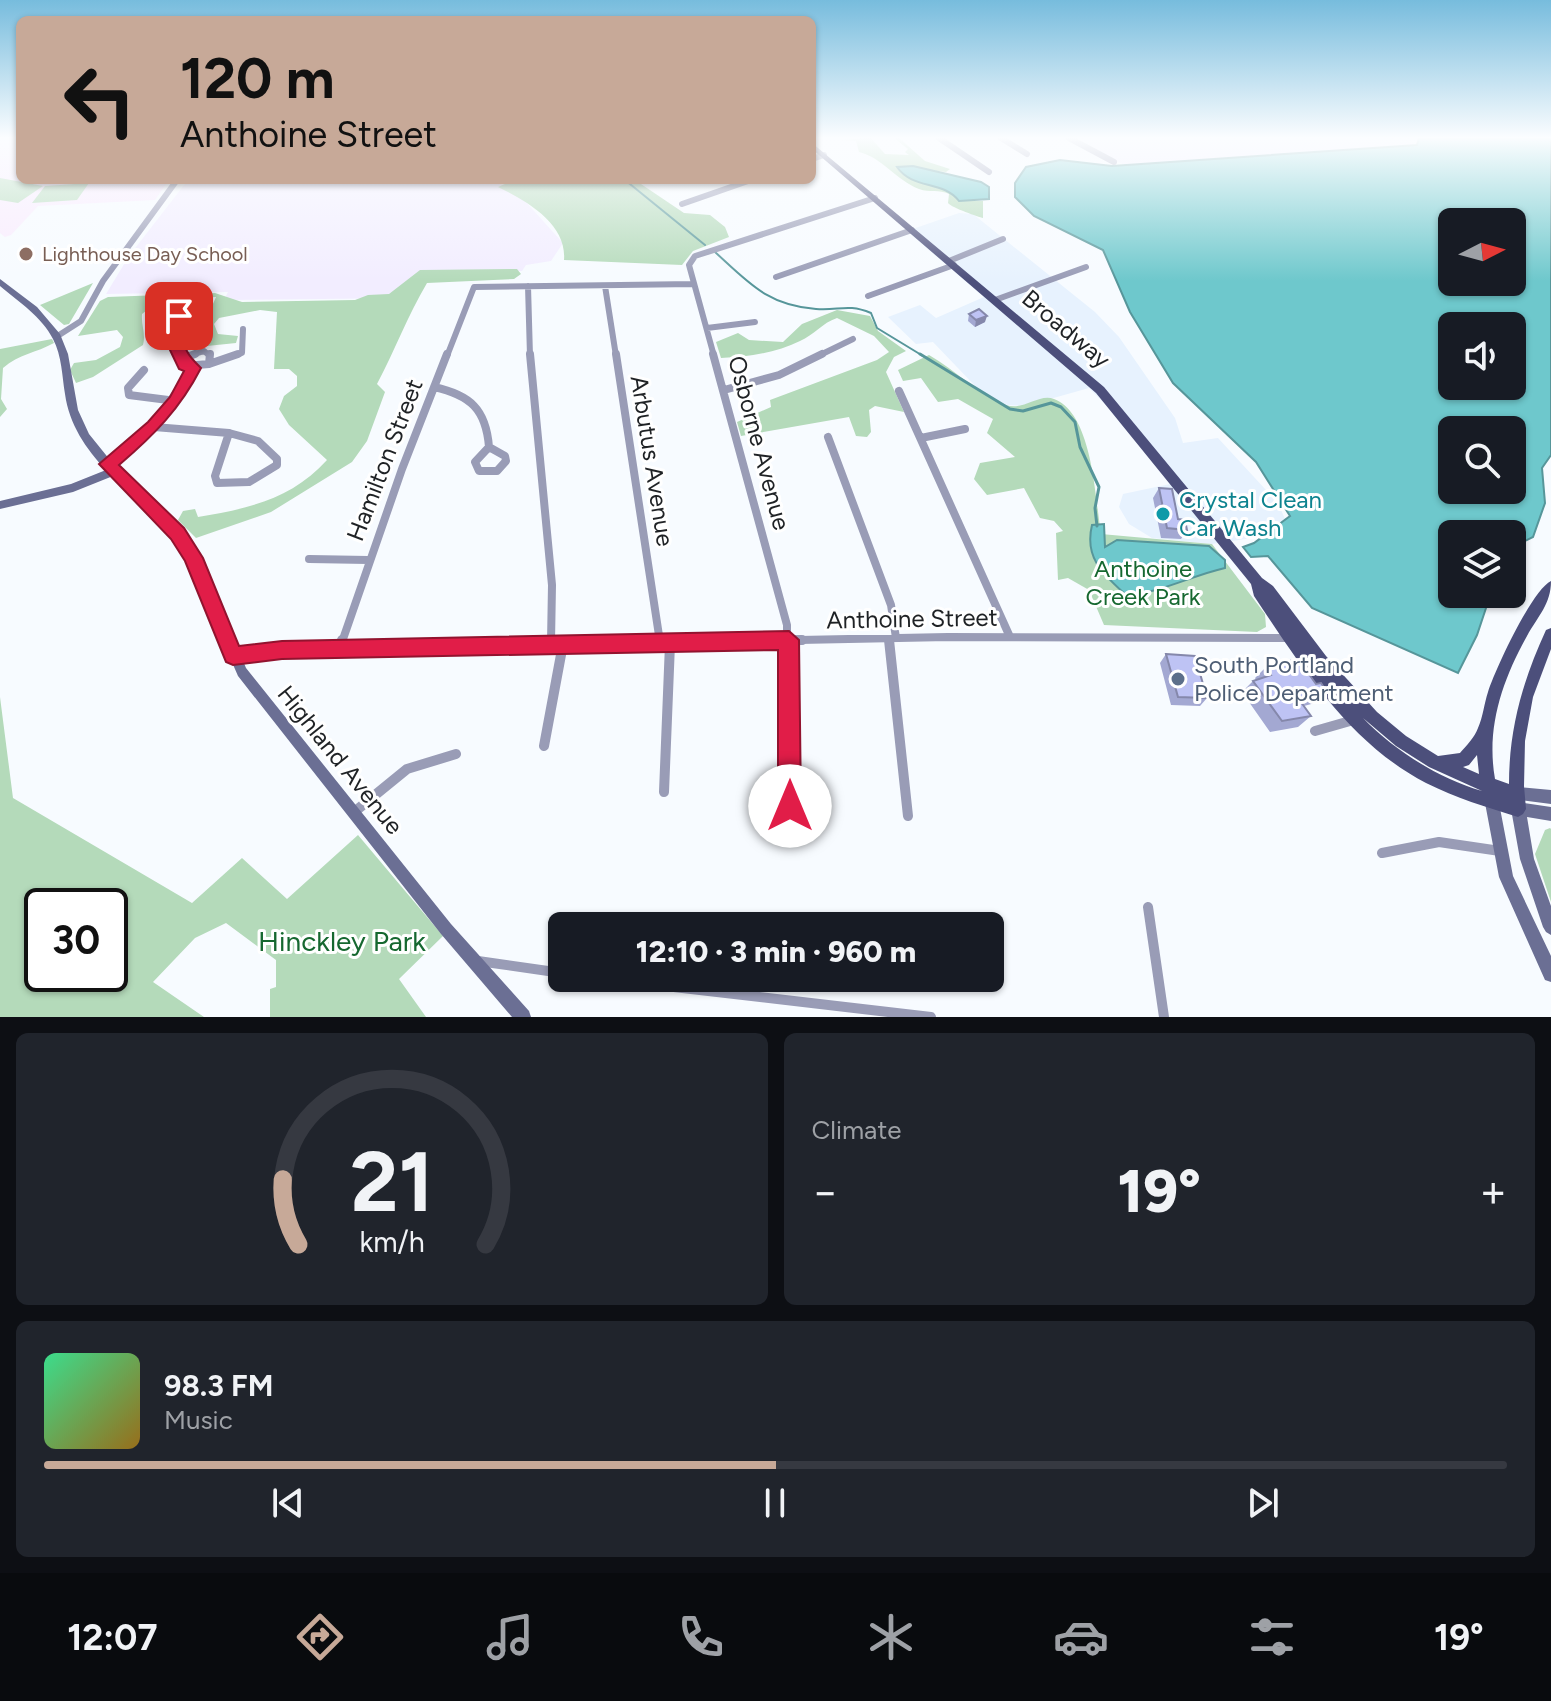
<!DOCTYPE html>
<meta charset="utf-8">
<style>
body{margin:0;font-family:Figtree,sans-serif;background:#20242c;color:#f1f3f6;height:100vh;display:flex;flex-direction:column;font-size:30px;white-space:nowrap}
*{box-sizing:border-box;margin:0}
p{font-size:26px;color:#9ea1a6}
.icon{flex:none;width:44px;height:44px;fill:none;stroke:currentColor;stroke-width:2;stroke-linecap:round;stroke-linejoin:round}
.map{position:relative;height:1017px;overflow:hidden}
.drawer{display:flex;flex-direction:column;gap:16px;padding:16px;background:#0d0f14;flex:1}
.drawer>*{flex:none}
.guide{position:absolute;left:16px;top:16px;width:800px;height:168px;border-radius:12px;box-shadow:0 2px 6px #0004;background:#c7a998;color:#111;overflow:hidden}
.needle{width:52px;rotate:84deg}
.tools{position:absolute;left:1438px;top:208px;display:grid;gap:16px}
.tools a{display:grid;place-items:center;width:88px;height:88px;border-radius:12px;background:#171b24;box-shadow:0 2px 6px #0004;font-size:40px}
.speed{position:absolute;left:24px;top:888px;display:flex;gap:16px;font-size:40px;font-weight:700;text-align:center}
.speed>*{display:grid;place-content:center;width:104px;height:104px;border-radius:50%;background:#171b24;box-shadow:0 2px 6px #0004;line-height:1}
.speed .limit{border:4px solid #111;border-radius:12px;background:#fff;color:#111}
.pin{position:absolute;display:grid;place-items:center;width:68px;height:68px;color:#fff;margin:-34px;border-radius:16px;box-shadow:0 4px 12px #0006}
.me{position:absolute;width:88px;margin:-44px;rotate:0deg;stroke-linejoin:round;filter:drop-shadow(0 0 6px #0008)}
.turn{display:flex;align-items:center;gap:28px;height:168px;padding:0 32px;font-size:36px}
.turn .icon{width:104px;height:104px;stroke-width:2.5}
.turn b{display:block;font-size:56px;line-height:68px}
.big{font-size:60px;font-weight:800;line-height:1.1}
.drawer .widget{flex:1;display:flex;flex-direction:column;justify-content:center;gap:12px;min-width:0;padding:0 28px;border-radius:12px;background:#20242c}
.drawer .dial{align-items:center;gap:0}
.dial svg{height:208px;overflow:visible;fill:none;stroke:#363941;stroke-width:7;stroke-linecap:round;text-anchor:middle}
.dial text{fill:#f1f3f6;stroke:none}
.song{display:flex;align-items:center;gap:24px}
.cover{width:96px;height:96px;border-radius:12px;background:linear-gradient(135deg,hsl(150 70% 55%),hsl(40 70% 35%))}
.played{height:8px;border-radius:4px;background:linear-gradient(90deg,#c7a998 50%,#363941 50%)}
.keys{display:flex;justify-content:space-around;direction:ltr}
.heat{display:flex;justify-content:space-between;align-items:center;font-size:44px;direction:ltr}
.drawer .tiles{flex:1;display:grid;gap:16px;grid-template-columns:1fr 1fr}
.widget:last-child{grid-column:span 2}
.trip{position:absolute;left:548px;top:912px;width:456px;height:80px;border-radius:12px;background:#171b24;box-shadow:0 2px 6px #0004;font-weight:800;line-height:80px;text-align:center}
.tabs{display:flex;height:128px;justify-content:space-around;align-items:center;background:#090b0e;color:#9ea1a6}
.tabs .icon{width:56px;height:56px}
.tabs .active{color:#c7a998}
.tabs b{font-size:36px;color:#f1f3f6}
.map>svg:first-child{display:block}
</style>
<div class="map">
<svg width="1551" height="1017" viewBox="0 0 1551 1017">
<rect width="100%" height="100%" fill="#f7fbff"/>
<path fill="#e7f2fe" d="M959 213 973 214 1095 312 1119 337 1175 418 1183 443 1218 438 1278 503 1285 519 1252 538 1212 544 1152 538 1129 524 1119 507 1123 494 1170 484 1117 416 1089 388 1025 406 1007 405 978 389 933 342 916 344 888 317 920 305 936 318 984 297 907 231Z"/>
<path fill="#f2edff" d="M1077 138H1419L1417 145 1124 165Z
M188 180H493L525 201 563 243 551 261 526 265 522 271 421 272 410 298 224 300 228 292 106 294 129 256Z"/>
<path fill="#f9ebfe" d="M0 138H20V180H169L155 200 38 206 11 235 5 237 0 233Z"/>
<path fill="#b4daba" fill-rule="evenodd" d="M871 138 885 154 909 155 905 152 908 149 894 138H899L925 161 950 169 946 172 898 167 953 192 960 201H983V218C979 217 952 208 948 203L949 194C939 189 930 193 919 189 896 180 883 158 859 152L856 141 840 140Z
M0 178 43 186 18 203 0 200Z
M514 180H635L684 213 710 215 725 227 729 237 693 251 682 265 564 260C567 224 527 201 498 187Z
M89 183 77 200 32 203 45 186Z
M517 269 521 274 514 279 427 283C408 315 395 350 377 384L385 392 367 441 352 462 271 512 196 538 178 520 183 511 195 509 198 517C247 509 292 499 327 460L289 425 279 409 284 396 297 386V376L289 369H274L277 312 260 310 219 318 214 324 218 334 238 336 236 343 207 346 205 322 216 297 160 300 142 314C141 326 146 333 143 345L93 377 76 383 70 370 74 363 96 360 120 347 123 337 117 330 78 336 100 301 108 297 215 293 242 302 355 300 368 295 389 294 420 270Z
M93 283 69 324 64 325 40 305Z
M837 310 870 316 878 331 906 351 894 357 886 372 904 412 875 406 869 410 871 432 867 437 856 436 849 417 741 436 737 422 771 407 770 400 877 360 889 352 874 336 837 318C822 323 814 335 800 341 776 353 747 357 721 358L716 342 738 333 749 340 783 342 802 324Z
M52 339 54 343C36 353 19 354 3 368L1 399 7 409 0 417V349Z
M929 355C955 370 978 394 1006 405 1024 411 1039 393 1054 399 1093 414 1095 498 1101 534L1212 544 1265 614 1266 627 1257 632 1104 625 1089 590 1068 578 1058 580 1056 533 1063 531 1054 521 1040 518 1024 488 987 495 974 479 980 463 1015 457 987 433 993 419 958 399 938 402 921 378 903 381 898 370Z
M0 697 13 798 192 903 242 858 287 899 358 835 443 936 399 979 426 1017H270V989L276 987V960L226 923 195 938 153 982 204 1017H0ZM42 906H110V974H42Z
M1550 828 1551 829V902L1535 854 1545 830Z"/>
<path fill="#6ec8cc" stroke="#56969a" stroke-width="2" fill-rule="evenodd" d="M1419 138H1551V455L1542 468 1545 503 1533 537 1513 547 1512 534H1452V594L1490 596 1477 635 1458 673 1312 608 1268 556 1251 557 1243 547 1254 543 1290 516 1256 462 1173 383 1130 312 1103 250 1034 216 1015 197V183L1026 167 1060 160 1112 166 1417 145ZM1512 222V282H1452V222ZM1512 326V386H1452V326ZM1512 430V490H1452V430Z
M913 166 981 182 989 187V199L959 201C943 180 913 190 897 167Z
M1104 524 1105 547 1117 540 1209 546 1225 560V568C1190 576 1161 593 1126 595 1103 574 1084 558 1092 525Z"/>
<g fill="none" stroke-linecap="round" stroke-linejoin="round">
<path stroke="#56969a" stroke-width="2" d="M625 180 705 245
M715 252C749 283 767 305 816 309 839 311 847 303 871 313L877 328 923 356"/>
<path stroke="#56969a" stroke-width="3" d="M920 354 1010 409 1023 411 1051 403 1061 407 1075 422 1080 447 1099 487 1095 508 1097 526"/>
<path stroke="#999cb6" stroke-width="6" d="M939 138 989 172
M1001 138 1027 154
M1069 138 1114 162
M812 159 824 155
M682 204 751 180
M949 261 1003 239
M776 277 912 230
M528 286 530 356
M605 286 616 356
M868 296 954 265
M995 300 1086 267
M707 328 755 322
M56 337 81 321 103 281 177 180
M181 356 173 321 188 314
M189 356 204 351 210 356
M232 356 242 353 243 329
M447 356 474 287 694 284
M714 356 689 265 695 256 875 198
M818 356 853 339"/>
<path stroke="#999cb6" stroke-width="8" d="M180 354 183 362
M195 354 187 357 185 366 209 364 210 354
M530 354 552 585 551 642
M616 354 660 642
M713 354 787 625V642
M209 364 238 354
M144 370 128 388 129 395 176 401
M434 387C470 395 486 409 489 447
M724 390 779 375 822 354
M899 391 1010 637
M154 427 229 433
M229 433 258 441 277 459V465L249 482 217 483 215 476Z
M828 437 891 605 896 638
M921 438 965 429
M489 447 505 456 506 461 497 471H479L475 462Z
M108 464 156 422 193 368
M309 559 368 560
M342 642 402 469 447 354
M700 642 948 637 1292 638"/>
<path stroke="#999cb6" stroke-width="10" d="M660 640V643
M787 640 790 806
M889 640 908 816
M551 644V640
M339 649 342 640
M233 656 282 650 802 640
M1315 731 1357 719
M544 746 563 644
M664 792 670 644
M353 813 407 769 456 754
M1382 853 1439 842 1500 851
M1148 907 1164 1017
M478 961 562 973
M596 978 931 1017"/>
<path fill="#6b6f94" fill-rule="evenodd" d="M0 279 37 307 60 334 68 354 78 410 89 434 110 460 159 506 182 530 203 565 246 668 451 924 529 1011 531 1017H512L441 934 238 676 184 552C165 522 138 500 113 476L73 492 0 509V501L71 484 106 470C86 449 69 424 65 394 62 376 62 356 53 339 42 317 19 302 0 286Z
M1517 787 1551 790V804L1512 799 1510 794 1512 789Z
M1492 796 1497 798 1499 803 1513 876 1551 956V982L1545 980 1499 877 1485 803 1487 798Z
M1518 802 1551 807V821L1527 817 1534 859 1551 906V935L1546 932 1543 927 1520 859 1511 809 1513 804Z"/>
<path fill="#4c4f7b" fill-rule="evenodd" d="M812 143 1104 387 1262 578 1273 586 1326 656 1377 712 1406 736 1438 756 1460 753C1466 746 1475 737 1478 728 1483 717 1484 704 1488 692 1495 670 1532 590 1551 581 1551 604 1538 616 1527 636 1502 681 1486 728 1495 779L1509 784C1509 728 1523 680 1546 630L1551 628V649L1533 697 1525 741 1524 786 1526 809 1523 814 1518 817C1486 807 1456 798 1426 783 1349 743 1301 666 1254 596L1251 584 1096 393 812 149ZM1363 718 1396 746 1429 767 1482 791C1438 778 1395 751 1363 718ZM1477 755 1479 774 1463 767 1469 765Z"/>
</g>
<path fill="#a3a8d2" d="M969 314 985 322 975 327 968 321Z
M1159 488 1178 519 1187 530 1181 539 1161 538 1153 498Z
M1166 654 1207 698 1200 706 1171 705 1160 663Z
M1266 667 1316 684 1327 692 1315 703 1304 706 1311 716 1298 727 1270 732 1242 692 1253 681 1256 680 1255 678Z"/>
<path fill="#8588ab" d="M987 316 985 322 975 327 976 320Z"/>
<path fill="#bec3f4" stroke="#8588ab" stroke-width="2" d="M979 309 987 316 976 320 969 314Z
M1159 488 1172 489 1178 519 1185 520 1187 530 1167 528Z
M1166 654 1195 656 1207 698 1178 697Z
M1298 659 1316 684 1321 683 1327 692 1298 698 1311 716 1282 721 1253 681 1271 675 1266 667Z"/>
<linearGradient id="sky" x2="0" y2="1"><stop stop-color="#77bcdd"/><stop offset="0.49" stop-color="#fbfdff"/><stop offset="1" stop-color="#fbfdff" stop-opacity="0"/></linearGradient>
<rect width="1551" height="281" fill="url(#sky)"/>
<path fill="#e11d48" stroke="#92132f" stroke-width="2" d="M173 313 186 316 181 322C185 348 183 351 201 368 180 409 154 435 119 465L184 528 203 558 239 646 282 641 789 631 799 640 801 806 798 814 790 818 781 814 778 806V650L282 659 233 665 226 662 185 561 171 539 99 464 148 422 170 397 184 371 179 369 169 348 166 321Z"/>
<circle fill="#8d6e63" stroke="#fff" stroke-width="3" cx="26" cy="254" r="8"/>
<circle fill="#0f9aa8" stroke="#fff" stroke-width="3" cx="1163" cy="514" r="8"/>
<circle fill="#5c6f8a" stroke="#fff" stroke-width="3" cx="1178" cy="679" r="8"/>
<g text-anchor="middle" stroke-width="6" stroke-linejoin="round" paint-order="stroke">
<g font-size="20" fill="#785e54" stroke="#fff" text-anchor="start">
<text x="42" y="261">Lighthouse Day School</text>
</g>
<g font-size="24" fill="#1f2225" stroke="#fff">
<text transform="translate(1066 329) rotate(40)" y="8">Broadway</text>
<text transform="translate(759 443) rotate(75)" y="8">Osborne Avenue</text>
<text transform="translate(385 460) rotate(-69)" y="8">Hamilton Street</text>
<text transform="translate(652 461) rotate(81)" y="8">Arbutus Avenue</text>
<text transform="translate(912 619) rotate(-1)" y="8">Anthoine Street</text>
<text transform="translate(340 760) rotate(51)" y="8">Highland Avenue</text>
</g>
<g font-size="24" fill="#0d838f" stroke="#fff" text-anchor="start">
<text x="1179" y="508">Crystal Clean<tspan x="1179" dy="28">Car Wash</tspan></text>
</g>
<g font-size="24" fill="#166830" stroke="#fff">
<text x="1143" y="577">Anthoine<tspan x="1143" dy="28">Creek Park</tspan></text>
</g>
<g font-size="24" fill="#4e5e75" stroke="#fff" text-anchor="start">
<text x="1194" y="673">South Portland<tspan x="1194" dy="28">Police Department</tspan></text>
</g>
<g font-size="28" fill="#166830" stroke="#fff">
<text x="342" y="951">Hinckley Park</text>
</g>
</g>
</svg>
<div class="tools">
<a><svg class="needle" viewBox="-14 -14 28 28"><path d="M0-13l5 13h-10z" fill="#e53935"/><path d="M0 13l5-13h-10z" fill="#9ea1a6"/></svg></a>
<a><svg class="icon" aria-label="sound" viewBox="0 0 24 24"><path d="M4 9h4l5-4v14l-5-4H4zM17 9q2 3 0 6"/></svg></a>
<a><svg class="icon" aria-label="search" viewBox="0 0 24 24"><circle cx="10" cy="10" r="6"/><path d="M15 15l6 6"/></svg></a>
<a><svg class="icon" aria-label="layers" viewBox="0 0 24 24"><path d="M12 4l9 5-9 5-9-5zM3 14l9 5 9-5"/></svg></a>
</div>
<div class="speed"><div class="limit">30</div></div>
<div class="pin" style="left:179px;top:316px;background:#d93025"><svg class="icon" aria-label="arrive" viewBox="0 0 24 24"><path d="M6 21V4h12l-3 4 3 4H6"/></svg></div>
<svg class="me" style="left:790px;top:806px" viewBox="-20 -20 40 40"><circle r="19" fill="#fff"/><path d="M0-13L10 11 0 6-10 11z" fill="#e11d48"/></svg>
<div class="trip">12:10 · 3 min · 960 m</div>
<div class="guide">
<div class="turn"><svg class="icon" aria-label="left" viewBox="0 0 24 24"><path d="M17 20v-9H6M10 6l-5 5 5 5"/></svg><div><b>120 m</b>Anthoine Street</div></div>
</div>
</div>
<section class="drawer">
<div class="tiles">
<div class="widget dial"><svg viewBox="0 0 100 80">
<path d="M14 69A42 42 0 1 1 86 69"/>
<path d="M14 69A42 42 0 0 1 8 44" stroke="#c7a998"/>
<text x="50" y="56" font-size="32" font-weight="700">21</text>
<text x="50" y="72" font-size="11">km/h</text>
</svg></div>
<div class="widget"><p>Climate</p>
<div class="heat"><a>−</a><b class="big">19°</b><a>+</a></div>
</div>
<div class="widget">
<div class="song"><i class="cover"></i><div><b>98.3 FM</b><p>Music</p></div></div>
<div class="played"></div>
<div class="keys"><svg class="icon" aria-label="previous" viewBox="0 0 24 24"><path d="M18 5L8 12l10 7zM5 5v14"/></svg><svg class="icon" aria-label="pause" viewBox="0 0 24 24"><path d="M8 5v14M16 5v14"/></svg><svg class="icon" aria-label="next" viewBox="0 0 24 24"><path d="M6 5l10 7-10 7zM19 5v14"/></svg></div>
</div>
</div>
</section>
<nav class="tabs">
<b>12:07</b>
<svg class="icon active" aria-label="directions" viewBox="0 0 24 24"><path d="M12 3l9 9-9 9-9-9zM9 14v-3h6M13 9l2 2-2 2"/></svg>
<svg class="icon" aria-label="music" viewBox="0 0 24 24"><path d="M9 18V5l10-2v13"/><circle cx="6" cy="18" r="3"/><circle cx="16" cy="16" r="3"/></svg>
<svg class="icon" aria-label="phone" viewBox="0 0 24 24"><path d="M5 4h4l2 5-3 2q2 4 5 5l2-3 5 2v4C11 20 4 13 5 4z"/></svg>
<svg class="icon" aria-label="climate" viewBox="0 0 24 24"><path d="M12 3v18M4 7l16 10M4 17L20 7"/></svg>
<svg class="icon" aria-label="car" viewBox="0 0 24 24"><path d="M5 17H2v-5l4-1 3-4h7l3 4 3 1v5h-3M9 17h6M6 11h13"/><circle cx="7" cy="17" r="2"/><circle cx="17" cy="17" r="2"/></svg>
<svg class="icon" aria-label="filters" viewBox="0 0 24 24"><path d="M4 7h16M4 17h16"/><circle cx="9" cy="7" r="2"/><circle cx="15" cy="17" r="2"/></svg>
<b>19°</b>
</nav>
